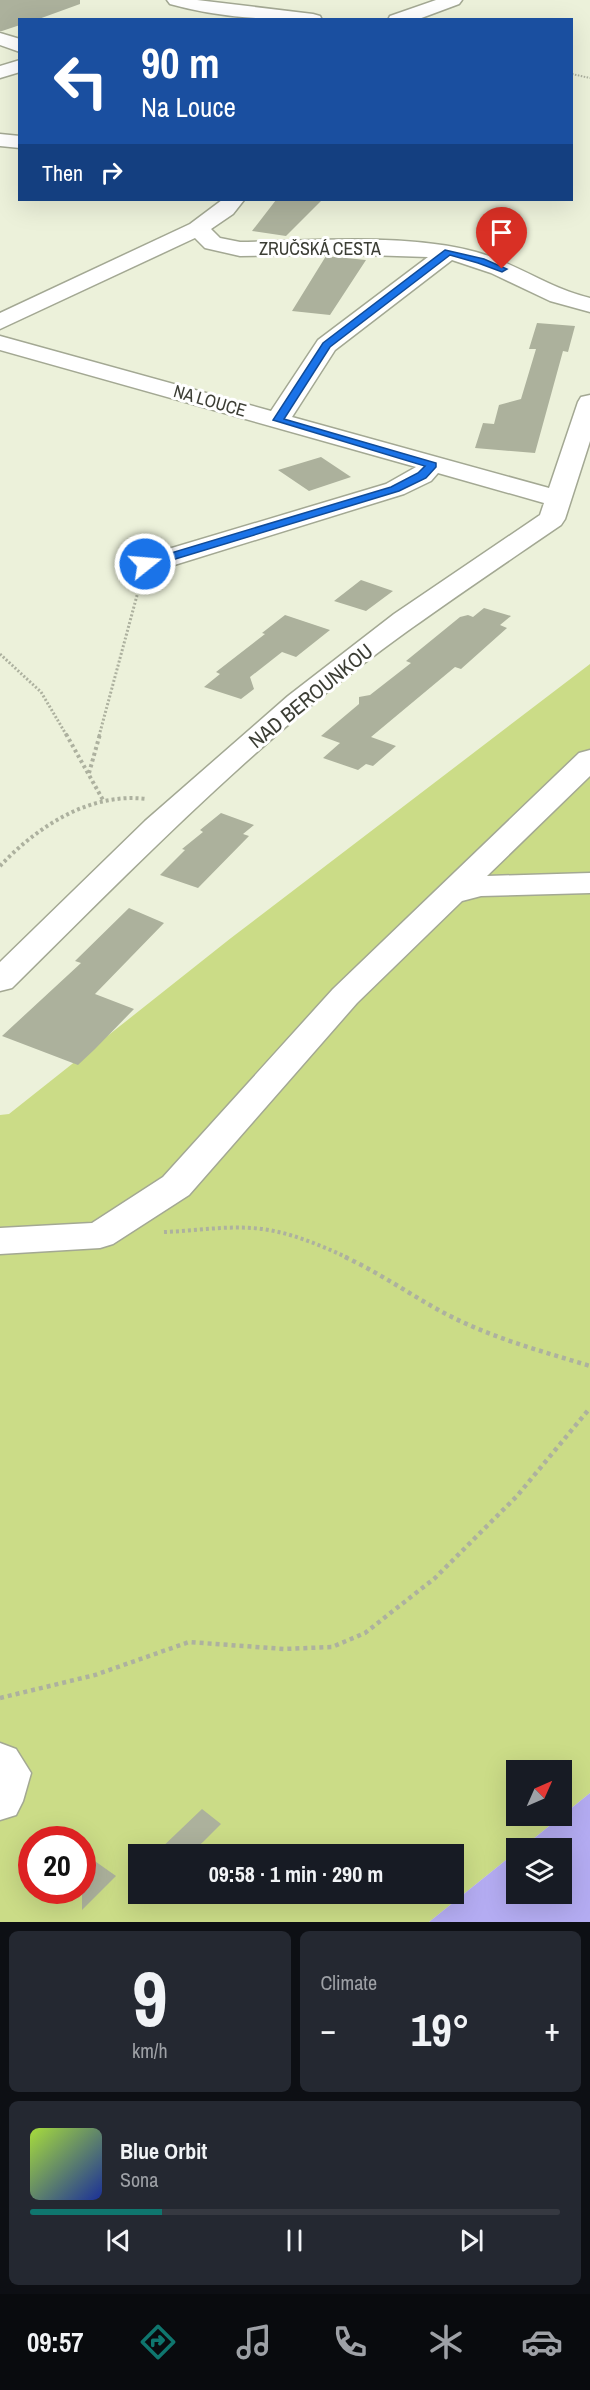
<!DOCTYPE html>
<meta charset="utf-8">
<style>
body{margin:0;font-family:"Archivo Narrow",sans-serif;background:#242831;color:#f1f3f6;height:100vh;display:flex;flex-direction:column;font-size:22px;white-space:nowrap}
*{box-sizing:border-box;margin:0}
p{font-size:20px;color:#9ea1a6}
.icon{flex:none;width:33px;height:33px;fill:none;stroke:currentColor;stroke-width:2;stroke-linecap:round;stroke-linejoin:round}
.map{position:relative;height:1922px;overflow:hidden}
.details{display:flex;flex-direction:column;gap:9px;padding:9px;background:#0d0f14;flex:1}
.details>*{flex:none}
.banner{position:absolute;left:18px;top:18px;width:555px;height:183px;border-radius:0px;box-shadow:0 6px 24px #0002;background:#1a4fa0;color:#fff;overflow:hidden}
.needle{width:39px;rotate:45deg}
.tools{position:absolute;left:506px;top:1760px;display:grid;gap:12px}
.tools a{display:grid;place-items:center;width:66px;height:66px;border-radius:0px;background:#171b24;box-shadow:0 6px 24px #0002;font-size:30px}
.speed{position:absolute;left:18px;top:1826px;display:flex;gap:12px;font-size:30px;font-weight:700;text-align:center}
.speed>*{display:grid;place-content:center;width:78px;height:78px;border-radius:50%;background:#171b24;box-shadow:0 6px 24px #0002;line-height:1}
.speed .limit{border:9px solid #d22;background:#fff;color:#111}
.pin{position:absolute;display:grid;place-items:center;width:51px;height:51px;color:#fff;margin:-62px -26px;border-radius:50% 50% 50% 0;rotate:-45deg;box-shadow:0 0 6px #0007}
.pin .icon{rotate:45deg}
.me{position:absolute;width:66px;margin:-33px;rotate:73deg;stroke-linejoin:round;filter:drop-shadow(0 0 4px #0008)}
.turn{display:flex;align-items:center;gap:21px;height:126px;padding:0 24px;font-size:27px}
.turn .icon{width:78px;height:78px;stroke-width:2.5}
.turn b{display:block;font-size:42px;line-height:51px}
.then{display:flex;align-items:center;height:57px;padding:0 24px;background:#0003;gap:12px;font-size:22px}
.big{font-size:45px;font-weight:700;line-height:1.1}
.details .card{flex:1;display:flex;flex-direction:column;justify-content:center;gap:9px;min-width:0;padding:0 21px;border-radius:9px;background:#242831}
.details .dial{align-items:center;gap:0}
.dial b{font-size:78px;line-height:1}
.song{display:flex;align-items:center;gap:18px}
.cover{width:72px;height:72px;border-radius:9px;background:linear-gradient(135deg,hsl(80 70% 55%),hsl(230 70% 35%))}
.played{height:6px;border-radius:3px;background:linear-gradient(90deg,#0f766e 25%,#363941 25%)}
.keys{display:flex;justify-content:space-around;direction:ltr}
.heat{display:flex;justify-content:space-between;align-items:center;font-size:33px;direction:ltr}
.details .tiles{flex:1;display:grid;gap:9px;grid-template-columns:1fr 1fr}
.card:last-child{grid-column:span 2}
.trip{position:absolute;left:128px;top:1844px;width:336px;height:60px;border-radius:0px;background:#171b24;box-shadow:0 6px 24px #0002;font-weight:700;line-height:60px;text-align:center}
.menu{display:flex;height:96px;justify-content:space-around;align-items:center;background:#090b0e;color:#9ea1a6}
.menu .icon{width:42px;height:42px}
.menu .on{color:#0f766e}
.menu b{font-size:27px;color:#f1f3f6}
.map>svg:first-child{display:block}
</style>
<div class="map">
<svg width="590" height="1922" viewBox="0 0 590 1922">
<rect width="100%" height="100%" fill="#ecf1da"/>
<path fill="#cbdc87" fill-rule="evenodd" d="M590 664V1793L522 1848H516V1852L429 1922H0V1115L9 1114 231 938ZM516 1770H561V1815H516ZM32 1839H82V1890H32ZM138 1854H453V1893H138Z"/>
<path fill="#b4acf2" d="M590 1793V1922H429L516 1852V1893H561V1848H522Z"/>
<path fill="#acb19c" d="M0 0H80V4L36 20H20V25L2 31H0Z
M276 200H322L286 236 252 231Z
M326 256 366 260 330 315 292 311Z
M537 323 575 326 568 352 563 351 535 453 475 448 483 423 494 424 499 405 521 399 536 349H529Z
M321 457 351 477 309 491 278 470Z
M361 580 393 591 366 611 334 601Z
M484 608 511 616 500 625 507 628 461 669 455 667 371 737 396 746 373 766 366 764 358 770 323 758 340 743 321 736 359 704V697L370 695 411 663 406 661 460 617 468 615 473 617Z
M285 615 330 630 296 657 282 652 250 677 254 689 241 699 204 687 220 674 216 672 265 634 262 633Z
M221 813 254 825 243 834 249 836 198 888 160 875 185 850 182 849 203 832 200 830Z
M129 908 164 923 95 994 134 1009 95 1049 78 1065 2 1036 81 963 75 961Z
M202 1809 221 1824 203 1842 189 1854H155Z
M82 1852 116 1876 82 1910Z"/>
<g fill="none" stroke-linecap="round" stroke-linejoin="round">
<defs>
<path id="minor" d="M167 0H197L313 14 320 16 322 20C270 20 220 18 170 4Z
M436 0H462L459 4 416 20H388L390 16Z
M0 33 20 39V52L0 45Z
M20 60V72L0 78V66Z
M0 134 20 136V148L0 146Z
M222 200H244L233 214 211 229 220 238 240 242C312 241 407 233 476 252 516 263 550 289 590 298V312L550 301 491 273 452 260 335 350 292 417 549 488 578 402 581 397 590 395V441L565 519 561 525C475 584 388 641 308 708 204 795 108 893 12 988L0 991V962L145 821 288 696 394 614 540 515 544 503 438 473 431 481 404 494 155 571 145 573 135 571 132 565 135 559 386 484 416 467 0 350V336L271 411 318 340 428 257 336 254 240 256 205 248 195 238 0 329V313L190 224Z
M590 750V776L487 876 590 873V893L481 896 462 901 357 1003 189 1195 113 1244 100 1248 0 1254V1228L92 1223 163 1177 333 989 579 753Z
M0 1743 16 1749 31 1773 23 1801 16 1815 0 1820Z"/>
</defs>
<use href="#minor" stroke="#a3a893" stroke-width="3"/>
<path stroke="#adb19f" stroke-width="2" stroke-dasharray="1.5 1.5" stroke-linecap="butt" d="M572 74 590 78"/>
<path stroke="#adb19f" stroke-width="3" stroke-dasharray="2 2" stroke-linecap="butt" d="M0 654 41 692 67 736
M99 736 139 588"/>
<path stroke="#adb19f" stroke-width="4" stroke-dasharray="3 3" stroke-linecap="butt" d="M66 734 103 800
M89 773 100 734
M0 866C38 826 90 792 147 799
M164 1232C193 1231 223 1226 252 1228 285 1230 318 1244 348 1258"/>
<path stroke="#adb19f" stroke-width="4.5" stroke-dasharray="4 4" stroke-linecap="butt" d="M345 1257C380 1273 412 1296 446 1314 492 1338 541 1351 590 1366
M0 1698 95 1675 189 1642 284 1649 332 1647 365 1633 435 1578 517 1496 590 1408"/>
<use href="#minor" fill="#fff" fill-rule="evenodd"/>
</g>
<path fill="#1a73e8" stroke="#114b97" stroke-width="1.5" d="M445 250 484 259 507 269 502 272 478 263 450 255 330 347 284 419 436 463V467L426 478 399 491 149 567H141V562L391 487 418 473 425 466 273 420 323 343Z"/>
<g text-anchor="middle" stroke-width="6" stroke-linejoin="round" paint-order="stroke">
<g font-size="18" fill="#3c3e35" stroke="#fff">
<text x="320" y="255">ZRUČSKÁ CESTA</text>
<text transform="translate(210 401) rotate(16)" y="6">NA LOUCE</text>
</g>
<g font-size="21" fill="#3c3e35" stroke="#fff">
<text transform="translate(311 696) rotate(-39)" y="7">NAD BEROUNKOU</text>
</g>
</g>
</svg>
<div class="tools">
<a><svg class="needle" viewBox="-14 -14 28 28"><path d="M0-13l5 13h-10z" fill="#e53935"/><path d="M0 13l5-13h-10z" fill="#9ea1a6"/></svg></a>
<a><svg class="icon" aria-label="layers" viewBox="0 0 24 24"><path d="M12 4l9 5-9 5-9-5zM3 14l9 5 9-5"/></svg></a>
</div>
<div class="speed"><div class="limit">20</div></div>
<div class="pin" style="left:502px;top:269px;background:#d93025"><svg class="icon" aria-label="arrive" viewBox="0 0 24 24"><path d="M6 21V4h12l-3 4 3 4H6"/></svg></div>
<svg class="me" style="left:145px;top:564px" viewBox="-20 -20 40 40"><circle r="17" fill="#1a73e8" stroke="#fff" stroke-width="3"/><path d="M0-11L8 9 0 5-8 9z" fill="#fff"/></svg>
<div class="trip">09:58 · 1 min · 290 m</div>
<div class="banner">
<div class="turn"><svg class="icon" aria-label="left" viewBox="0 0 24 24"><path d="M17 20v-9H6M10 6l-5 5 5 5"/></svg><div><b>90 m</b>Na Louce</div></div>
<div class="then">Then<svg class="icon" aria-label="right" viewBox="0 0 24 24"><path d="M7 20v-9h11M14 6l5 5-5 5"/></svg></div>
</div>
</div>
<section class="details">
<div class="tiles">
<div class="card dial"><b>9</b><p>km/h</p></div>
<div class="card"><p>Climate</p>
<div class="heat"><a>−</a><b class="big">19°</b><a>+</a></div>
</div>
<div class="card">
<div class="song"><i class="cover"></i><div><b>Blue Orbit</b><p>Sona</p></div></div>
<div class="played"></div>
<div class="keys"><svg class="icon" aria-label="previous" viewBox="0 0 24 24"><path d="M18 5L8 12l10 7zM5 5v14"/></svg><svg class="icon" aria-label="pause" viewBox="0 0 24 24"><path d="M8 5v14M16 5v14"/></svg><svg class="icon" aria-label="next" viewBox="0 0 24 24"><path d="M6 5l10 7-10 7zM19 5v14"/></svg></div>
</div>
</div>
</section>
<nav class="menu">
<b>09:57</b>
<svg class="icon on" aria-label="directions" viewBox="0 0 24 24"><path d="M12 3l9 9-9 9-9-9zM9 14v-3h6M13 9l2 2-2 2"/></svg>
<svg class="icon" aria-label="music" viewBox="0 0 24 24"><path d="M9 18V5l10-2v13"/><circle cx="6" cy="18" r="3"/><circle cx="16" cy="16" r="3"/></svg>
<svg class="icon" aria-label="phone" viewBox="0 0 24 24"><path d="M5 4h4l2 5-3 2q2 4 5 5l2-3 5 2v4C11 20 4 13 5 4z"/></svg>
<svg class="icon" aria-label="climate" viewBox="0 0 24 24"><path d="M12 3v18M4 7l16 10M4 17L20 7"/></svg>
<svg class="icon" aria-label="car" viewBox="0 0 24 24"><path d="M5 17H2v-5l4-1 3-4h7l3 4 3 1v5h-3M9 17h6M6 11h13"/><circle cx="7" cy="17" r="2"/><circle cx="17" cy="17" r="2"/></svg>
</nav>
